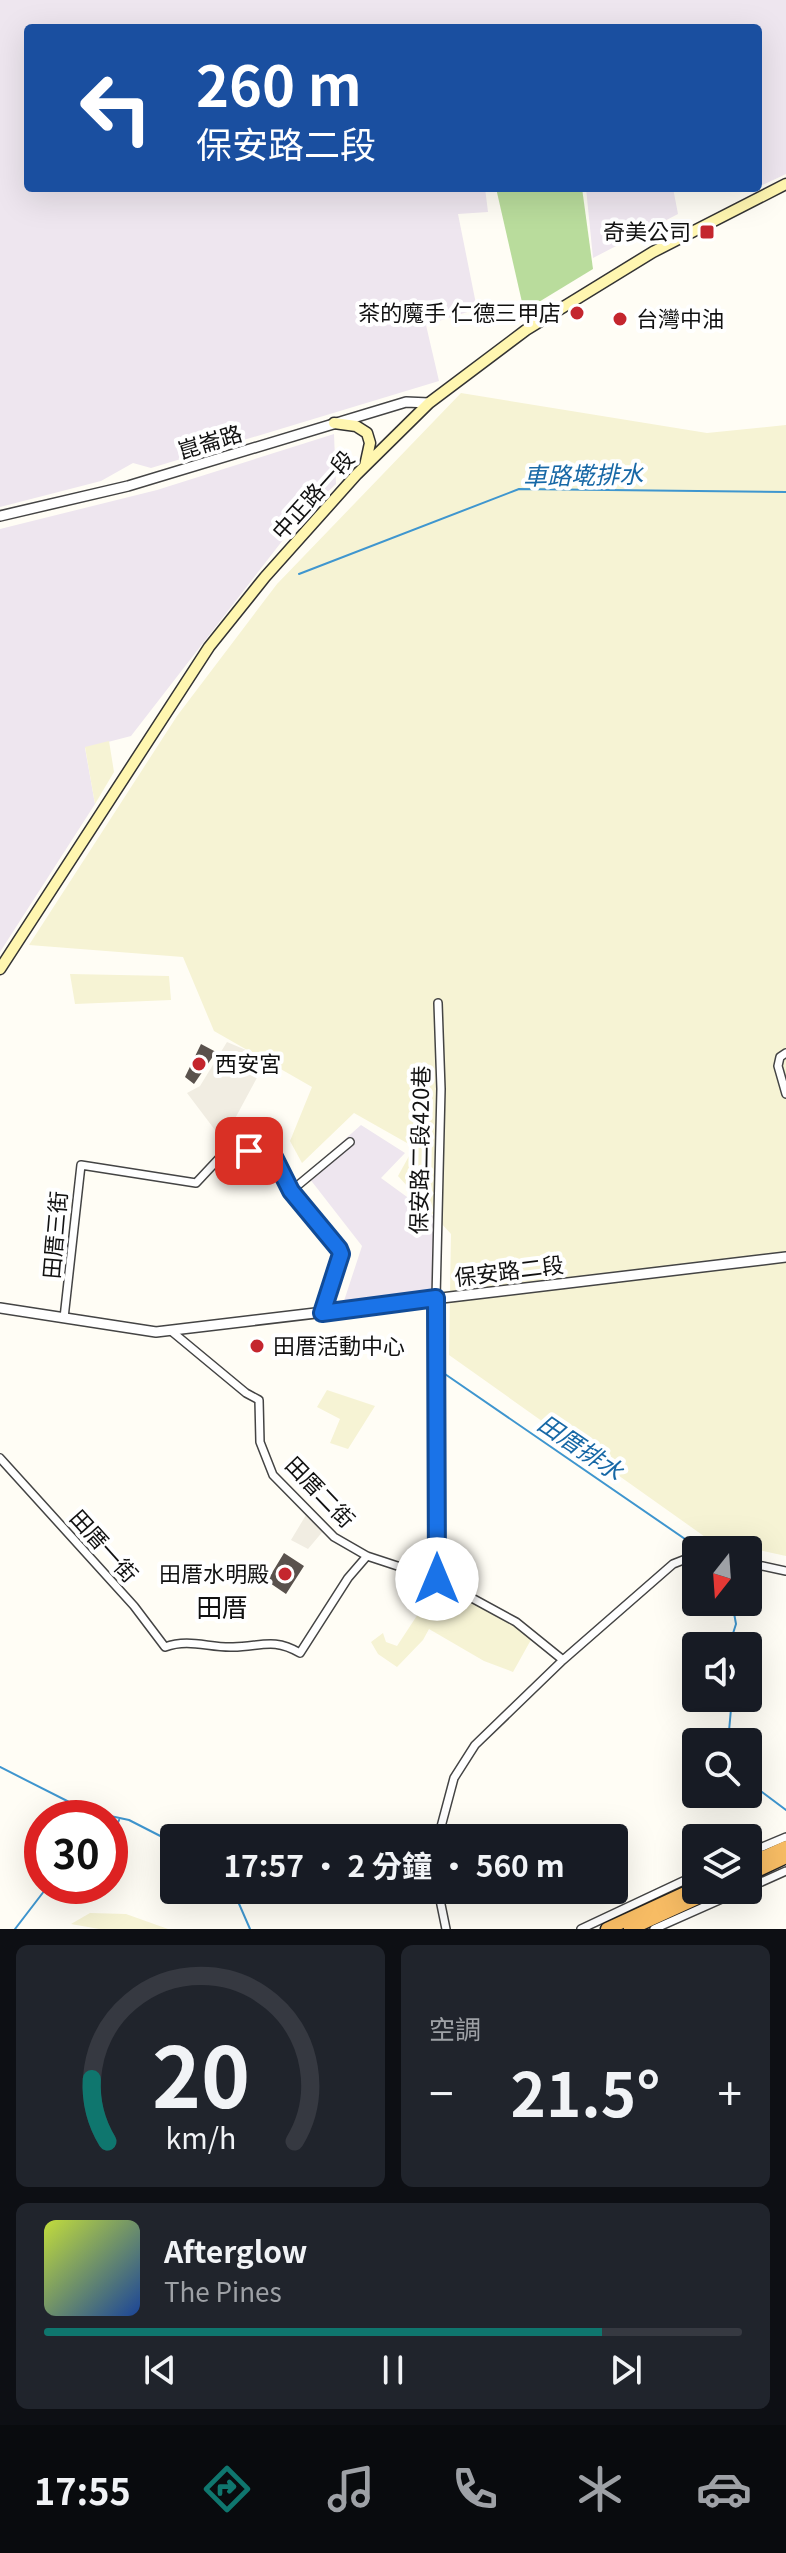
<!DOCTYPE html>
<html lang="zh-TW">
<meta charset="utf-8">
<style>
body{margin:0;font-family:Georgia,"Noto Sans TC",serif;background:#20242c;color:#f1f3f6;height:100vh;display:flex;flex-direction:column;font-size:30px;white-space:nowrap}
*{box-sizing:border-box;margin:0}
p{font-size:26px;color:#9ea1a6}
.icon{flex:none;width:44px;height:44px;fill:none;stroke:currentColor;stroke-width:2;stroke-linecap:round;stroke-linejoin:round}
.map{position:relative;height:1929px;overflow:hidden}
.drawer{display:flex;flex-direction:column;gap:16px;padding:16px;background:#0d0f14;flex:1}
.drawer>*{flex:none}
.top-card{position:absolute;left:24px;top:24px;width:738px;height:168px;border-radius:8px;box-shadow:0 8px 32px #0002;background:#1a4fa0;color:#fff;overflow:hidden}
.needle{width:52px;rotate:197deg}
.tools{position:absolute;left:682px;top:1536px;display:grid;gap:16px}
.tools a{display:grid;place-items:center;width:80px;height:80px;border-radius:8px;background:#171b24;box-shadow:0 8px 32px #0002;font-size:40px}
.speed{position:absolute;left:24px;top:1800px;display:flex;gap:16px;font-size:40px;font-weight:700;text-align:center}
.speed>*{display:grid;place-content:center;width:104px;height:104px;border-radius:50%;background:#171b24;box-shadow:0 8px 32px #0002;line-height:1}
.speed .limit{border:12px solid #d22;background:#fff;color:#111}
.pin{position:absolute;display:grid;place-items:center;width:68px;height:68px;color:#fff;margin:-34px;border-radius:16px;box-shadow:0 4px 12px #0006}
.me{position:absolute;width:88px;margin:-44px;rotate:0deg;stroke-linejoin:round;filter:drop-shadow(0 0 6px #0008)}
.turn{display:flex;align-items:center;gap:28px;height:168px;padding:0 40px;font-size:36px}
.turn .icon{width:104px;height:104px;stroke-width:2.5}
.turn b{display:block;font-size:56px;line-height:68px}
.big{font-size:60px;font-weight:700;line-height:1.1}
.drawer .tile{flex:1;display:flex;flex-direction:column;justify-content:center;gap:12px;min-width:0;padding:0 28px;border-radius:12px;background:#20242c}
.drawer .dial{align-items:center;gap:0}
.dial svg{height:208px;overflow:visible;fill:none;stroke:#363941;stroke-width:7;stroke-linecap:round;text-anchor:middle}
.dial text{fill:#f1f3f6;stroke:none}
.song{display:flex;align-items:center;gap:24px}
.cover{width:96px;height:96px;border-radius:12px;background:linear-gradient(135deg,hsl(70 70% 55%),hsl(220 70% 35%))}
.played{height:8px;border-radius:4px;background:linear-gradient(90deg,#0f766e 80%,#363941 80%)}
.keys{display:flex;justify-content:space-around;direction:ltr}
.heat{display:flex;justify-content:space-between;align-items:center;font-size:44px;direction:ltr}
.drawer .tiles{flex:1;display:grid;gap:16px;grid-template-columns:1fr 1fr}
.tile:last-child{grid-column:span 2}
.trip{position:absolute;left:160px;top:1824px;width:468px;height:80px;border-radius:8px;background:#171b24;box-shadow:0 8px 32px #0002;font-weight:700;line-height:80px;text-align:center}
.tabs{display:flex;height:128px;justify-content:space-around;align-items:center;background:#090b0e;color:#9ea1a6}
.tabs .icon{width:56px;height:56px}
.tabs .on{color:#0f766e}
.tabs b{font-size:36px;color:#f1f3f6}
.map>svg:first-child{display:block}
</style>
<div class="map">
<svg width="786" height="1929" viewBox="0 0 786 1929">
<rect width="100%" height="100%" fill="#fffdf5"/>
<path fill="#eee6ef" d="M0 0H786V174L758 187V28H28V188H485L488 212 458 214 477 309 426 325 439 381 151 468 133 463 101 481 0 507Z
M586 188H673L678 214 593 258Z
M334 434 336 484 300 518 131 736 85 748 95 804 0 952V529L157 490Z
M361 1125 405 1153 381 1178 440 1221 436 1291 344 1301 362 1246 306 1174Z"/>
<path fill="#f6f3d4" d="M461 393 707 433 786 425V1556L708 1539 449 1355 451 1234 398 1176 414 1147 354 1113 302 1163 290 1141 312 1087 214 1031 183 957 29 945 177 716 277 584Z
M109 741 114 772 95 804 85 747Z
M70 974 169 976 171 1000 75 1004Z
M327 1390 375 1406 348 1449 330 1443 340 1419 317 1407Z
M441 1587 488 1610 532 1638 513 1672 484 1661 429 1629 423 1640 397 1667 378 1654 371 1642 383 1633 386 1642 397 1646 420 1611 431 1614Z
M90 1913 126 1914 168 1929H99L71 1924Z"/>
<path fill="#b9dc9c" d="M496 188H582L593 269 524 311Z"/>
<path fill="#f1ede2" d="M227 1042 267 1059 231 1126 218 1134 187 1093 200 1086Z
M306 1515 324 1530 308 1549 291 1540Z"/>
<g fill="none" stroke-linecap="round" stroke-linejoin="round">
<path stroke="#3f96cf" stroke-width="2" d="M299 574 519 489 786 492
M442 1372 701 1550
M729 1646 736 1624 732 1602
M728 1742 732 1698
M0 1767 87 1811 129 1820 174 1843
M748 1789 762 1792 786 1810
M110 1840 119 1820
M233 1890 250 1929
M15 1929 48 1886"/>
</g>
<path fill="#5a524d" d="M201 1044 216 1052 194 1084 185 1077Z
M284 1553 304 1566 286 1594 267 1581Z"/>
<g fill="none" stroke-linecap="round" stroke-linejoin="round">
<defs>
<path id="minor" d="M786 1053 780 1057 778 1066 786 1094
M291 1191 350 1142
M64 1318 81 1165 196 1183 226 1151 231 1150 272 1153 291 1191 339 1249 341 1254 322 1313
M170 1330 246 1393 259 1400 260 1442 273 1475 334 1537 367 1556 437 1579 516 1622 563 1660
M0 1458 134 1606 165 1647C189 1638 209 1648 233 1647 260 1647 273 1637 300 1653L348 1578 367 1556
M748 1563 786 1571
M437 1579 436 1298 441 1089 438 1003
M438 1838 454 1778 475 1745 563 1660 673 1564 696 1555
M748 1853 786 1837
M748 1888 786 1871
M438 1890 446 1929
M581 1929 696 1875
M654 1929 742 1890"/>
<path id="tertiary" d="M0 516 128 486 406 402 429 403
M0 1308 156 1332 786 1257"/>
<path id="secondary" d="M334 423 356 426 367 433 370 443 365 466
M0 969 209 647 265 577 357 474 429 403 526 330 653 252 786 184"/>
<path id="trunk" d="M748 1864 786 1847
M748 1875 786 1857
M607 1929 696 1888
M630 1929 715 1890"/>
</defs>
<use href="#minor" stroke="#444" stroke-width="10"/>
<use href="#tertiary" stroke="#444" stroke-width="12"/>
<use href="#secondary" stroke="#333" stroke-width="13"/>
<use href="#trunk" stroke="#222" stroke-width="15"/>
<use href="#minor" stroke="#fff" stroke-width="7"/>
<use href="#tertiary" stroke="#fff" stroke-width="9"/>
<use href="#secondary" stroke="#fff6b0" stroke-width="10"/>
<use href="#trunk" stroke="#f7bc64" stroke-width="12"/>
</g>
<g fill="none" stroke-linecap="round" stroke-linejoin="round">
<defs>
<path id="route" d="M249 1151 272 1153 291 1191 339 1249 341 1254 322 1313 436 1298 437 1579"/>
</defs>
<use href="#route" stroke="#114b97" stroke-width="20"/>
<use href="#route" stroke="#1a73e8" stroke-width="14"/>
</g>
<g fill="#c4262e" stroke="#fff" stroke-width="3">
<rect x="699" y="224" width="16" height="16" rx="4"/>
<circle cx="577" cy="313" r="8"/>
<circle cx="620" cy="319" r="8"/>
<circle cx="199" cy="1064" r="8"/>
<circle cx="257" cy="1346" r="8"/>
<circle cx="285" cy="1574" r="8"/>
</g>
<g text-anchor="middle" stroke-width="8" stroke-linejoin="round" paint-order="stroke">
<g font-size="22" fill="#111" stroke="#fff" text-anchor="end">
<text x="691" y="240">奇美公司</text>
<text x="561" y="321">茶的魔手 仁德三甲店</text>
<text x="636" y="327" text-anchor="start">台灣中油</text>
<text x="215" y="1072" text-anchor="start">西安宮</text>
<text x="273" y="1354" text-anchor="start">田厝活動中心</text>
<text x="269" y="1582">田厝水明殿</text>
</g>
<g font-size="22" fill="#111" stroke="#fff">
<text transform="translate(210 442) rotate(-17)" y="8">崑崙路</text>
<text transform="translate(313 495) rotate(-48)" y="8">中正路一段</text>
<text transform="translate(420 1150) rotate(-89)" y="8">保安路二段420巷</text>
<text transform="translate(55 1235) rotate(-85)" y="8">田厝三街</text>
<text transform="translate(509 1271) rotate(-7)" y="8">保安路二段</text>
<text transform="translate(320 1492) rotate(46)" y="8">田厝二街</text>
<text transform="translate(104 1546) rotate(48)" y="8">田厝一街</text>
</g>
<g font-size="24" font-style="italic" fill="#1768a6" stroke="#fff">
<text transform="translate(583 476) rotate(-1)" y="8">車路墘排水</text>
<text transform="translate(580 1448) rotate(34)" y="8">田厝排水</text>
</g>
<g font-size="26" fill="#111" stroke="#fff">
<text x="222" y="1617">田厝</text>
</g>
</g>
</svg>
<div class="tools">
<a><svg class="needle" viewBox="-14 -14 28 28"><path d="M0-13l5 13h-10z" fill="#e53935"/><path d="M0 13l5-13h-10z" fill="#9ea1a6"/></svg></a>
<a><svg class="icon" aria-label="sound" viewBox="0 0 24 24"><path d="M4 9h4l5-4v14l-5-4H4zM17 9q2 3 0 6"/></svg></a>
<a><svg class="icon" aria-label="search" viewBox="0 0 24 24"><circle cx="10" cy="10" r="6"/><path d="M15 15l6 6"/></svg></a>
<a><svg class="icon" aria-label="layers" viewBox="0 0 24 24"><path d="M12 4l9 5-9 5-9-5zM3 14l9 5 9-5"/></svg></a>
</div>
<div class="speed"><div class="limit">30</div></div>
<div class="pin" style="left:249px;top:1151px;background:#d93025"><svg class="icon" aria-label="arrive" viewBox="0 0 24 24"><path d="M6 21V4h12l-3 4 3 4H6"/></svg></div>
<svg class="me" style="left:437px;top:1579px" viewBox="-20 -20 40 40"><circle r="19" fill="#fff"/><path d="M0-13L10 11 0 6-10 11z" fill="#1a73e8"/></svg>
<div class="trip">17:57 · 2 分鐘 · 560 m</div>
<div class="top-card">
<div class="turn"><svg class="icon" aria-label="left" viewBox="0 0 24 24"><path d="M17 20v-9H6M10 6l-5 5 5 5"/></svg><div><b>260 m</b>保安路二段</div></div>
</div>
</div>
<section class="drawer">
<div class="tiles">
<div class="tile dial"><svg viewBox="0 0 100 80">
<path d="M14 69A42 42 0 1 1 86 69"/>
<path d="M14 69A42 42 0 0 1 8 45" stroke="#0f766e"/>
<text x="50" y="56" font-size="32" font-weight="700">20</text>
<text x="50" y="72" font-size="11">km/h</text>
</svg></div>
<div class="tile"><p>空調</p>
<div class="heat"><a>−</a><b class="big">21.5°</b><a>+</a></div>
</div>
<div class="tile">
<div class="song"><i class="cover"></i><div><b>Afterglow</b><p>The Pines</p></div></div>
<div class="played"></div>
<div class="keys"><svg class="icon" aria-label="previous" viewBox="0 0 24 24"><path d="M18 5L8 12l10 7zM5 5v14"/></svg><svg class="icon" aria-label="pause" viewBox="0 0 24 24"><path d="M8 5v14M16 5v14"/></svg><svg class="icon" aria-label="next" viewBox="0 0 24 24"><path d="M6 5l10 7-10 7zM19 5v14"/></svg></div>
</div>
</div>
</section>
<nav class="tabs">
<b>17:55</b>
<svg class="icon on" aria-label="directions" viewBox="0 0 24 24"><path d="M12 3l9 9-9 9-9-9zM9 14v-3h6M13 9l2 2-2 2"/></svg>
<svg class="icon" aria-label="music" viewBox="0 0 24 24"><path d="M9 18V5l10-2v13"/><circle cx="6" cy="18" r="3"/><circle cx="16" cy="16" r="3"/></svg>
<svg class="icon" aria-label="phone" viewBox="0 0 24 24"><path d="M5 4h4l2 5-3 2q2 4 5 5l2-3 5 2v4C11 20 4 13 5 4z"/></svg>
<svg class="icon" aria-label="climate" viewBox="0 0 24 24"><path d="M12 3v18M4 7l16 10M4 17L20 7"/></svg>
<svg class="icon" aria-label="car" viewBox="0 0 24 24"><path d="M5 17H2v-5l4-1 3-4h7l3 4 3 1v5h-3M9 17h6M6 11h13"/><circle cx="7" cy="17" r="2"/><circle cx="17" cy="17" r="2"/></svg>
</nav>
